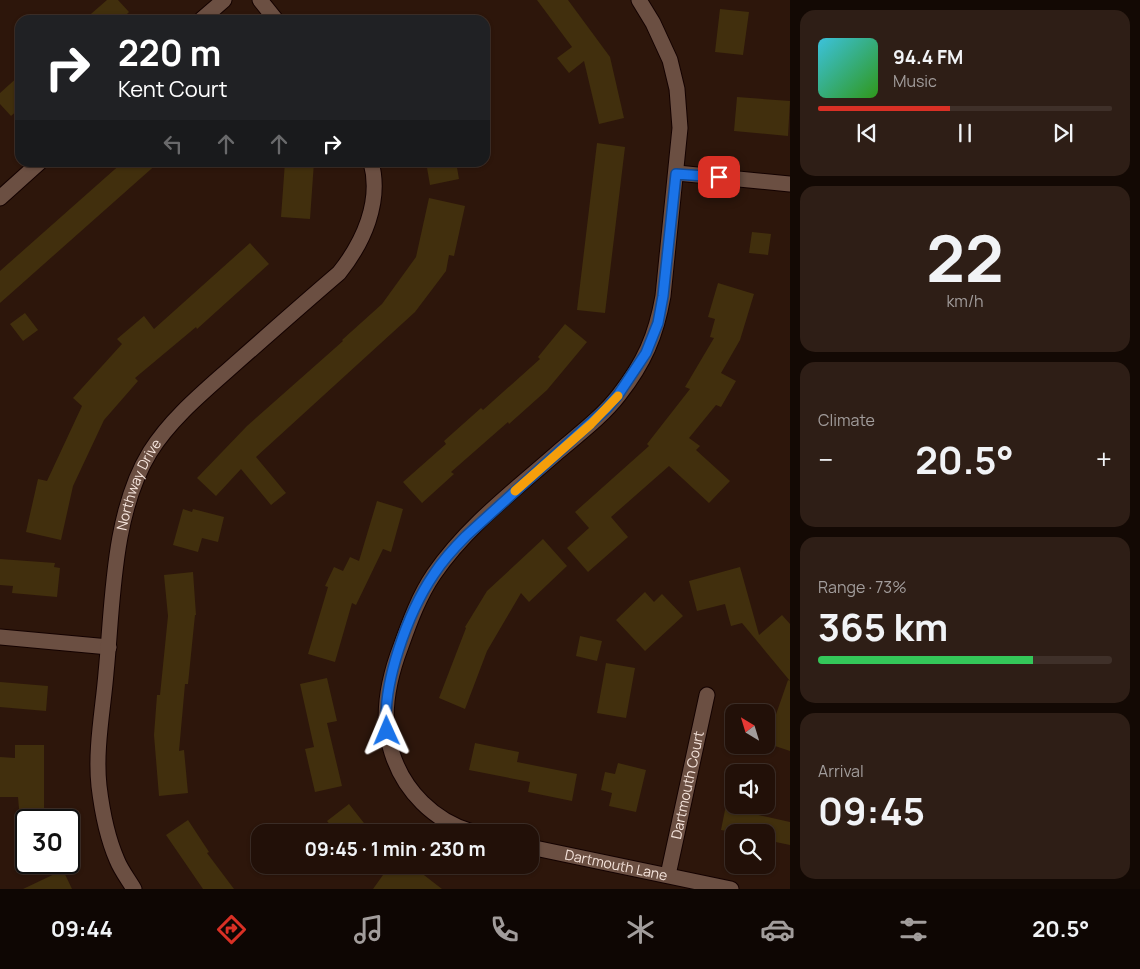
<!DOCTYPE html>
<meta charset="utf-8">
<style>
body{margin:0;font-family:Manrope,sans-serif;background:#2e1e16;color:#f1f3f6;height:100vh;display:flex;flex-direction:column;font-size:19px;white-space:nowrap}
*{box-sizing:border-box;margin:0}
p{font-size:16px;color:#a29d9c}
.icon{flex:none;width:28px;height:28px;fill:none;stroke:currentColor;stroke-width:2;stroke-linecap:round;stroke-linejoin:round}
.map{position:relative;flex:1;overflow:hidden}
.panel{display:flex;flex-direction:column;gap:10px;padding:10px;background:#130904;width:350px}
.panel>*{flex:none}
.guide{position:absolute;left:15px;top:15px;width:475px;height:152px;border-radius:15px;box-shadow:0 1px 4px #0004,0 0 0 1px #3f3029;background:#202124;color:#fff;overflow:hidden}
.needle{width:32px;rotate:322deg}
.buttons{position:absolute;left:725px;top:704px;display:grid;gap:10px}
.buttons a{display:grid;place-items:center;width:50px;height:50px;border-radius:10px;background:#221008;box-shadow:0 1px 4px #0004,0 0 0 1px #3f3029;font-size:25px}
.speed{position:absolute;left:15px;top:809px;display:flex;gap:10px;font-size:25px;font-weight:700;text-align:center}
.speed>*{display:grid;place-content:center;width:65px;height:65px;border-radius:50%;background:#221008;box-shadow:0 1px 4px #0004,0 0 0 1px #3f3029;line-height:1}
.speed .limit{border:2px solid #111;border-radius:8px;background:#fff;color:#111}
.pin{position:absolute;display:grid;place-items:center;width:42px;height:42px;color:#fff;margin:-21px;border-radius:10px;box-shadow:0 2px 8px #0006}
.me{position:absolute;width:55px;margin:-28px;rotate:359deg;stroke-linejoin:round;filter:drop-shadow(0 0 4px #0008)}
.turn{display:flex;align-items:center;gap:18px;height:105px;padding:0 20px;font-size:22px}
.turn .icon{width:65px;height:65px;stroke-width:2.5}
.turn b{display:block;font-size:35px;line-height:42px}
.lanes{display:flex;align-items:center;height:48px;padding:0 20px;background:#0003;justify-content:center;gap:25px;direction:ltr}
.lanes .off{opacity:.35}
.big{font-size:38px;font-weight:700;line-height:1.1}
.panel .card{flex:1;display:flex;flex-direction:column;justify-content:center;gap:8px;min-width:0;padding:0 18px;border-radius:15px;background:#2e1e16}
.panel .dial{align-items:center;gap:0}
.dial b{font-size:65px;line-height:1}
.song{display:flex;align-items:center;gap:15px}
.cover{width:60px;height:60px;border-radius:8px;background:linear-gradient(135deg,hsl(190 70% 55%),hsl(110 70% 35%))}
.played{height:5px;border-radius:2px;background:linear-gradient(90deg,#d93025 45%,#3f3029 45%)}
.keys{display:flex;justify-content:space-around;direction:ltr}
.heat{display:flex;justify-content:space-between;align-items:center;font-size:28px;direction:ltr}
.charge{height:8px;border-radius:4px;background:linear-gradient(90deg,#34c759 73%,#3f3029 0)}
.trip{position:absolute;left:251px;top:824px;width:288px;height:50px;border-radius:15px;background:#221008;box-shadow:0 1px 4px #0004,0 0 0 1px #3f3029;font-weight:700;line-height:50px;text-align:center}
.tabs{display:flex;height:80px;justify-content:space-around;align-items:center;background:#0e0603;color:#a29d9c}
.tabs .icon{width:35px;height:35px}
.tabs .on{color:#d93025}
.tabs b{font-size:22px;color:#f1f3f6}
main{display:flex;flex:1;min-height:0}
.map>svg:first-child{display:block}
</style>
<main>
<div class="map">
<svg width="790" height="889" viewBox="0 0 790 889">
<rect width="100%" height="100%" fill="#2d160b"/>
<path fill="#412f0d" d="M107 0H118L129 12 121 20H84Z
M537 0H568L610 57 624 118 599 124 584 61 569 73 557 58 572 47Z
M720 9 749 12 743 55 715 52Z
M20 75V108L11 116 0 104V93Z
M737 97 790 101 788 136 734 131Z
M597 143 625 147 605 313 577 310Z
M123 162H159L0 303V271Z
M285 162H314L310 219 281 217Z
M426 162H456L459 179 430 185Z
M429 198 465 206 454 256 449 255 446 271 415 312 256 457 286 493 271 505 241 469 216 496 197 478 247 426 343 341 342 340 382 304 416 257Z
M752 232 771 234 768 255 749 253Z
M250 243 269 264 197 329 196 327 135 378 138 381 104 420 73 486 61 540 26 532 38 479 47 481 82 406 73 398 122 344 117 339 144 316 154 329Z
M718 283 754 294 740 340 721 373 736 381 721 407 716 405 689 438 700 446 696 450 730 481 709 503 669 466 611 517 628 537 588 572 567 548 589 528 575 512 649 446 647 444 690 389 685 387 714 338 710 337 715 319 708 317Z
M25 313 38 330 23 341 10 324Z
M565 324 587 342 547 390 509 424 508 422 451 472 454 474 422 503 403 482 446 444 444 441 481 408 483 410 540 359 538 357Z
M377 501 403 509 391 552 383 549 356 605 352 603 335 662 308 654 328 587 325 586 334 567 343 571 350 557 359 561Z
M183 509 192 512 193 509 224 517 218 542 202 538 198 552 173 545Z
M543 539 567 566 529 602 521 593 487 651 465 709 439 698 466 628 465 627 487 591Z
M0 559 55 563 54 567 60 568 57 597 12 593 13 586 0 585Z
M740 567 759 635 782 615 790 624V681L742 623 731 626 725 604 697 611 689 581Z
M193 572 196 615H195L188 684H185L179 751 184 750 188 793 159 796 154 735 157 695H160L168 616 164 575Z
M645 592 654 602 662 594 683 616 645 651 616 620Z
M580 636 602 641 597 661 576 656Z
M606 663 635 668 626 718 597 713Z
M327 678 337 721 327 723 342 786 315 792 305 749 314 747 300 684Z
M788 680 790 681V751L766 743Z
M0 682 48 686 46 711 0 707Z
M475 743 519 752 517 762 577 774 572 801 528 792 530 782 469 770Z
M15 745H44V820H20L18 797H0V757L15 758Z
M618 763 646 770 636 812 609 806 612 793 601 790 605 772 615 774Z
M349 804 371 832H336L327 821Z
M726 805H756L754 814 790 822V845L766 840V832H732L721 830Z
M188 820 209 852 207 853 234 889H203L166 835Z
M370 865H411L442 889H373L383 875Z
M63 870 72 889H23Z"/>
<g fill="none" stroke-linecap="round" stroke-linejoin="round">
<defs>
<g id="street">
<path d="M260 0 276 20"/>
<path d="M201 20 224 0"/>
<path d="M677 173 790 184"/>
<path d="M0 198 40 162"/>
<path d="M0 637 109 647"/>
<path d="M472 832C434 821 404 791 392 753 380 718 388 680 401 646 410 621 419 596 434 574 467 526 515 490 558 452 579 434 602 417 619 395 644 363 656 336 663 296L680 128 677 89 670 60 653 23 639 0"/>
<path id="s1" d="M530 847 731 889"/>
<path id="s2" d="M668 875 707 695"/>
<path id="s3" d="M134 889C128 879 121 870 117 860 107 837 102 811 99 786 95 749 103 710 106 673 113 603 112 514 150 452 172 417 206 390 236 363 270 333 304 303 339 273 363 243 382 202 371 162"/>
</g>
</defs>
<use href="#street" stroke="#140200" stroke-width="17"/>
<use href="#street" stroke="#6b4f42" stroke-width="15"/>
</g>
<g fill="none" stroke-linecap="round" stroke-linejoin="round">
<defs>
<path id="route" d="M387 731C381 686 408 612 434 574 443 560 454 548 466 536L606 409 618 395 646 353 658 323 663 296 676 174 719 177"/>
</defs>
<use href="#route" stroke="#114b97" stroke-width="12"/>
<use href="#route" stroke="#1a73e8" stroke-width="9"/>
<path stroke="#f59e0b" stroke-width="9" d="M515 491 591 424 618 396"/>
</g>
<g text-anchor="middle" stroke-width="5" stroke-linejoin="round" paint-order="stroke">
<g font-size="14" fill="#f6e5dd" stroke="#2d160b">
<text dy="5" stroke="none"><textPath href="#s3" startOffset="416">Northway Drive</textPath></text>
<text dy="5" stroke="none"><textPath href="#s2" startOffset="92">Dartmouth Court</textPath></text>
<text dy="5" stroke="none"><textPath href="#s1" startOffset="88">Dartmouth Lane</textPath></text>
</g>
</g>
</svg>
<div class="buttons">
<a><svg class="needle" viewBox="-14 -14 28 28"><path d="M0-13l5 13h-10z" fill="#e53935"/><path d="M0 13l5-13h-10z" fill="#a29d9c"/></svg></a>
<a><svg class="icon" aria-label="sound" viewBox="0 0 24 24"><path d="M4 9h4l5-4v14l-5-4H4zM17 9q2 3 0 6"/></svg></a>
<a><svg class="icon" aria-label="search" viewBox="0 0 24 24"><circle cx="10" cy="10" r="6"/><path d="M15 15l6 6"/></svg></a>
</div>
<div class="speed"><div class="limit">30</div></div>
<div class="pin" style="left:719px;top:177px;background:#d93025"><svg class="icon" aria-label="arrive" viewBox="0 0 24 24"><path d="M6 21V4h12l-3 4 3 4H6"/></svg></div>
<svg class="me" style="left:387px;top:731px" viewBox="-20 -20 40 40"><path d="M0-17L14 15 0 8-14 15z" fill="#1a73e8" stroke="#fff" stroke-width="4"/></svg>
<div class="trip">09:45 · 1 min · 230 m</div>
<div class="guide">
<div class="turn"><svg class="icon" aria-label="right" viewBox="0 0 24 24"><path d="M7 20v-9h11M14 6l5 5-5 5"/></svg><div><b>220 m</b>Kent Court</div></div>
<div class="lanes"><svg class="icon off" aria-label="left" viewBox="0 0 24 24"><path d="M17 20v-9H6M10 6l-5 5 5 5"/></svg><svg class="icon off" aria-label="ahead" viewBox="0 0 24 24"><path d="M12 20V5M6 11l6-6 6 6"/></svg><svg class="icon off" aria-label="ahead" viewBox="0 0 24 24"><path d="M12 20V5M6 11l6-6 6 6"/></svg><svg class="icon" aria-label="right" viewBox="0 0 24 24"><path d="M7 20v-9h11M14 6l5 5-5 5"/></svg></div>
</div>
</div>
<section class="panel">
<div class="card">
<div class="song"><i class="cover"></i><div><b>94.4 FM</b><p>Music</p></div></div>
<div class="played"></div>
<div class="keys"><svg class="icon" aria-label="previous" viewBox="0 0 24 24"><path d="M18 5L8 12l10 7zM5 5v14"/></svg><svg class="icon" aria-label="pause" viewBox="0 0 24 24"><path d="M8 5v14M16 5v14"/></svg><svg class="icon" aria-label="next" viewBox="0 0 24 24"><path d="M6 5l10 7-10 7zM19 5v14"/></svg></div>
</div>
<div class="card dial"><b>22</b><p>km/h</p></div>
<div class="card"><p>Climate</p>
<div class="heat"><a>−</a><b class="big">20.5°</b><a>+</a></div>
</div>
<div class="card"><p>Range · 73%</p><b class="big">365 km</b><div class="charge"></div></div>
<div class="card"><p>Arrival</p><b class="big">09:45</b></div>
</section>
</main>
<nav class="tabs">
<b>09:44</b>
<svg class="icon on" aria-label="directions" viewBox="0 0 24 24"><path d="M12 3l9 9-9 9-9-9zM9 14v-3h6M13 9l2 2-2 2"/></svg>
<svg class="icon" aria-label="music" viewBox="0 0 24 24"><path d="M9 18V5l10-2v13"/><circle cx="6" cy="18" r="3"/><circle cx="16" cy="16" r="3"/></svg>
<svg class="icon" aria-label="phone" viewBox="0 0 24 24"><path d="M5 4h4l2 5-3 2q2 4 5 5l2-3 5 2v4C11 20 4 13 5 4z"/></svg>
<svg class="icon" aria-label="climate" viewBox="0 0 24 24"><path d="M12 3v18M4 7l16 10M4 17L20 7"/></svg>
<svg class="icon" aria-label="car" viewBox="0 0 24 24"><path d="M5 17H2v-5l4-1 3-4h7l3 4 3 1v5h-3M9 17h6M6 11h13"/><circle cx="7" cy="17" r="2"/><circle cx="17" cy="17" r="2"/></svg>
<svg class="icon" aria-label="filters" viewBox="0 0 24 24"><path d="M4 7h16M4 17h16"/><circle cx="9" cy="7" r="2"/><circle cx="15" cy="17" r="2"/></svg>
<b>20.5°</b>
</nav>
